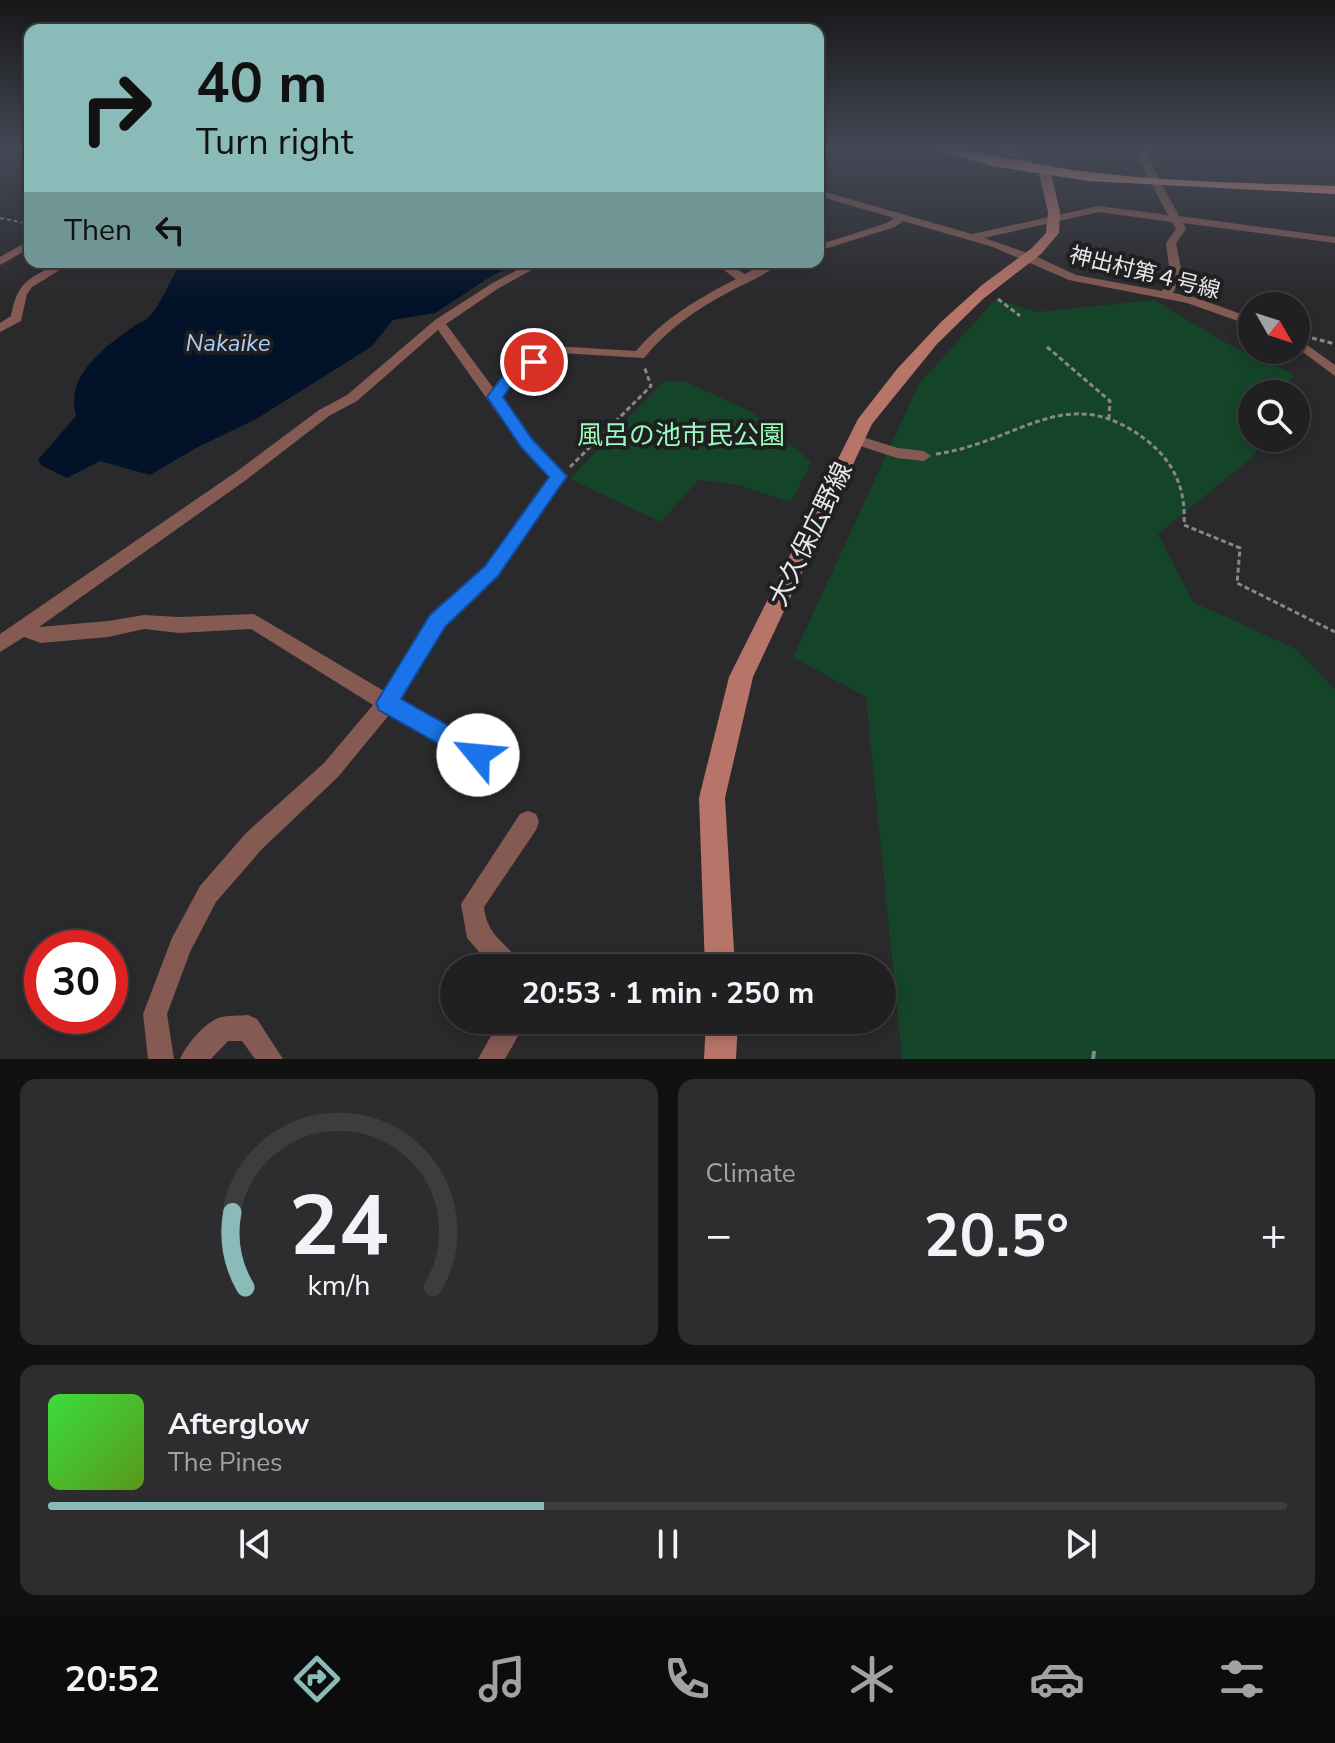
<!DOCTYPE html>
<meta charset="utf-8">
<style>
body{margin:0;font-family:"Nunito Sans","Noto Sans JP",sans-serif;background:#2d2c2e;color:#f1f3f6;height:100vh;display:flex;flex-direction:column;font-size:30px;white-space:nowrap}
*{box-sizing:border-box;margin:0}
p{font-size:26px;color:#a2a2a5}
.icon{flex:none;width:44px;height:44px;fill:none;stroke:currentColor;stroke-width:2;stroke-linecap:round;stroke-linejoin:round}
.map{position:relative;height:1059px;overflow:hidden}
.sheet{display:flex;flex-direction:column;gap:20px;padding:20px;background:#121112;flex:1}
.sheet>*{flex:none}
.guide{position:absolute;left:24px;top:24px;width:800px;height:244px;border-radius:16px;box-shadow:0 4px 12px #0003,0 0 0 2px #3d3d3f;background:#8bbbb9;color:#111;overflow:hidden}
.needle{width:52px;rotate:129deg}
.tools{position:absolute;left:1238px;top:292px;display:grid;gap:16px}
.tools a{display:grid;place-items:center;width:72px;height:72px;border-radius:50%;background:#201f21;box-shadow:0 4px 12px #0003,0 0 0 2px #3d3d3f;font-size:40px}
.speed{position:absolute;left:24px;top:930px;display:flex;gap:16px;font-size:40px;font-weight:700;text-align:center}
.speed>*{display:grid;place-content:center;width:104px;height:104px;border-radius:50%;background:#201f21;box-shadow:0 4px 12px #0003,0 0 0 2px #3d3d3f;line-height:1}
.speed .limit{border:12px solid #d22;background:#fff;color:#111}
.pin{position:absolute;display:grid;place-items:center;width:68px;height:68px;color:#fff;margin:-34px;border:4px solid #fff;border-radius:50%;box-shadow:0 2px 8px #0007}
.me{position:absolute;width:88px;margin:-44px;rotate:298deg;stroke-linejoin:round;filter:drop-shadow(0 0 6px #0008)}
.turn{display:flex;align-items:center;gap:28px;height:168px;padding:0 40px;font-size:36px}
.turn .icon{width:104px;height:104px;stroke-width:2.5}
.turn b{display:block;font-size:56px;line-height:68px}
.then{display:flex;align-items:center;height:76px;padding:0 40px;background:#0003;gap:16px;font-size:30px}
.big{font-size:60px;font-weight:700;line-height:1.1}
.sheet .tile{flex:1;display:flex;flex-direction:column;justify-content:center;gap:12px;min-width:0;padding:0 28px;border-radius:16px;background:#2d2c2e}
.sheet .dial{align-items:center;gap:0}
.dial svg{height:208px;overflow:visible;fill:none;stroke:#3d3d3f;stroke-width:7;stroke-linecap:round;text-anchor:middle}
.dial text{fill:#f1f3f6;stroke:none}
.song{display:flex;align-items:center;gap:24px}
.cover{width:96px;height:96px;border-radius:12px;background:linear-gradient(135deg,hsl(120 70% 55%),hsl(90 70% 35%))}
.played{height:8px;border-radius:4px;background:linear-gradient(90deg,#8bbbb9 40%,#3d3d3f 40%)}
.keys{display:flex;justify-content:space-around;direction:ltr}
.heat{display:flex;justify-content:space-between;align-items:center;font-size:44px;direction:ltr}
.sheet .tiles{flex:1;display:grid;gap:20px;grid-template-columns:1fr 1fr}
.tile:last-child{grid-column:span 2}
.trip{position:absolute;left:440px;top:954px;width:456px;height:80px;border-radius:40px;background:#201f21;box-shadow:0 4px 12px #0003,0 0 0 2px #3d3d3f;font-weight:700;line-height:80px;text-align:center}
.dock{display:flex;height:128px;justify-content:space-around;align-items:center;background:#0d0c0d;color:#a2a2a5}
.dock .icon{width:56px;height:56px}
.dock .selected{color:#8bbbb9}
.dock b{font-size:36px;color:#f1f3f6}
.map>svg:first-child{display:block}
</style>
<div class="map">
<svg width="1335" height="1059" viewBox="0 0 1335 1059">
<rect width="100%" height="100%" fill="#2a292c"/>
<path fill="#154529" d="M996 299 1036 312 1154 300 1224 342 1293 374 1283 394H1252V438H1262L1254 456 1158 534 1193 602 1296 649 1335 690V1059H902L866 697 793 657 919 384Z
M684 381 752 412 811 462 791 502 734 484 698 480 661 522 570 479 663 382Z"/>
<path fill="#021228" d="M182 262H522L493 275 435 313 393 320 371 347 256 419 196 448 150 475 100 461 67 478 41 465 38 460 76 416C65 376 103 348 133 327 138 323 145 321 149 317 163 302 170 278 182 262Z"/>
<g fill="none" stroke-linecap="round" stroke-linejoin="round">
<path stroke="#878689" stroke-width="2" stroke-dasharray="4 3" stroke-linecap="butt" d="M0 218 30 224"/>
<path stroke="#878689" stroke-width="3" stroke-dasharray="5 3" stroke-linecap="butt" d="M998 299 1020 316
M1312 338 1335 344
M1047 347 1110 401 1109 418
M936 454C1022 442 1068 377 1150 443 1176 465 1186 492 1184 525L1240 548 1237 583 1335 632
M570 467 651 386 644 366"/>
<path stroke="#878689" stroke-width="4" stroke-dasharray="8 6" stroke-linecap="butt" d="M1093 1059 1095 1045"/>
<path fill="#845a53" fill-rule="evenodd" d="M1001 150H1012L1032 161 1036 171 1028 173 1025 164Z
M1143 150H1152L1149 155 1150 162 1179 216 1335 237V243L1183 223 1186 229 1176 243 1182 274 1173 293 1194 297 1252 318V326L1187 303 1069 280 993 247 903 221 895 227 818 251V245L887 223 894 218 818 196V190L972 234 1099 206 1168 215 1140 162 1139 155ZM1099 212 1172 222 1176 229 1166 243 1170 274 1162 291 1076 275 1033 255 984 238Z
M30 240V248L0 265V257Z
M59 262H73L32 287 27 294 21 321 0 332V323L11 316C18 279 29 280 59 262Z
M532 262H546L499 288 446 324 494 389 505 373 554 346 636 351C664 318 699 298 736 279L713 262H726L745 274 767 262H781C765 276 746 283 727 293 695 310 667 330 644 358L560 353 515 379 501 399 531 439 566 476 498 576 444 626 399 701 485 748 488 755 485 762 478 765 471 762 389 715 338 777 262 849 216 902 190 952 167 1014 174 1059H148L143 1014 172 938 200 886 246 833 324 763 373 705 251 629 179 633 144 629 108 637 41 643 24 637 0 652V634L236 472 319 410 347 395 435 320 491 284ZM438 330 521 447 550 477 486 566 432 616 384 691 254 614 179 617 144 615 108 621 39 627 246 480 329 416 357 401Z
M1296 337 1335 365V376L1296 347Z
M856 435 898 448 924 451 931 456 924 461 897 458 851 443 849 440Z
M528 811 536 814 539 822 536 830 484 907C488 941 510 941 521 968H493L467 938 461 904 520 814Z
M248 1015 257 1019 283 1059H255L242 1041H228L211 1059H180C186 1045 206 1021 221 1017 230 1015 240 1016 248 1015Z
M500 1020H527L505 1059H478Z"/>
<path fill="#b77469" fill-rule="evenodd" d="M1045 169 1051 173 1060 212 1059 233 1041 254 983 299 937 344 872 424 753 677 725 798 735 968H705L699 798 729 677 858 419 897 369 941 322 982 285 1032 248 1046 233 1048 212 1039 173Z
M706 1020H738L736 1059H704Z"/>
<path fill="#f6a193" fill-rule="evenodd" d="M936 150C987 150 1038 167 1089 172 1170 182 1253 183 1335 186V194L1089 181 992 166Z"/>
</g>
<linearGradient id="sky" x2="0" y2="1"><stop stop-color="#171718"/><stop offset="0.5" stop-color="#444956"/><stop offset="1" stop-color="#444956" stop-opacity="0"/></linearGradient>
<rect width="1335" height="299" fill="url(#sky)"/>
<path fill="#1a73e8" stroke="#114b97" stroke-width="2" d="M534 358 540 359V366L516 379 503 397 532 439 567 476 498 576 445 627 401 699 486 747 490 755 486 763 478 766 379 710 376 703 430 615 485 566 549 477 521 447 487 397 505 373Z"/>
<g text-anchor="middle" stroke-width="8" stroke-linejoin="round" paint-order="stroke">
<g font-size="22" fill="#e8e7e9" stroke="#201f22">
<text transform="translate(1145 272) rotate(14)" y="8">神出村第４号線</text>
</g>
<g font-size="24" font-style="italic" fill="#adcdf3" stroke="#201f22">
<text x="228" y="351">Nakaike</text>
</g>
<g font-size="26" fill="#99fabb" stroke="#201f22">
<text x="681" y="444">風呂の池市民公園</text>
</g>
<g font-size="26" fill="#e8e7e9" stroke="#201f22">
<text transform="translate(810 534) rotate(-64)" y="9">大久保広野線</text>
</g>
</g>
</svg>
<div class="tools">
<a><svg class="needle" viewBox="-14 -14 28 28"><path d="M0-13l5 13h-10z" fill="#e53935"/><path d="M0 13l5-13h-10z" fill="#a2a2a5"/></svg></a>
<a><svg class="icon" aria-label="search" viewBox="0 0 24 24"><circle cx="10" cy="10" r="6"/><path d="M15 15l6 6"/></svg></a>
</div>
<div class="speed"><div class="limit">30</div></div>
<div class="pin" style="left:534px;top:362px;background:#d93025"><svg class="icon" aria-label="arrive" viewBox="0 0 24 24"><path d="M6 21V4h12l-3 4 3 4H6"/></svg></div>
<svg class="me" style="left:478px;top:755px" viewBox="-20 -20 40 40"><circle r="19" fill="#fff"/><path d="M0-13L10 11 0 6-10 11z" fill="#1a73e8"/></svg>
<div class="trip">20:53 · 1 min · 250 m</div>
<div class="guide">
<div class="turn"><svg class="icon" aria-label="right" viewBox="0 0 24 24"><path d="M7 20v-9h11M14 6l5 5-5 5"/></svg><div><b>40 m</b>Turn right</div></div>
<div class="then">Then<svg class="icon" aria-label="left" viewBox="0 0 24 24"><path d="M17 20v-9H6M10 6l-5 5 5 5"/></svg></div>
</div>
</div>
<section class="sheet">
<div class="tiles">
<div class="tile dial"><svg viewBox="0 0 100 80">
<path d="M14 69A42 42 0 1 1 86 69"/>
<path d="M14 69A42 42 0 0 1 9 40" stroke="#8bbbb9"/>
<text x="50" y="56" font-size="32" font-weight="700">24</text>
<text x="50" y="72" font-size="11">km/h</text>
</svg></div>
<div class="tile"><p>Climate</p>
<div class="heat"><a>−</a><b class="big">20.5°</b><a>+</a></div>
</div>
<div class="tile">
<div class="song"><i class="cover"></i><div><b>Afterglow</b><p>The Pines</p></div></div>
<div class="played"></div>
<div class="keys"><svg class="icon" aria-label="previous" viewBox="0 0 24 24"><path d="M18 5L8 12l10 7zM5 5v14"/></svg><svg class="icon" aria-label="pause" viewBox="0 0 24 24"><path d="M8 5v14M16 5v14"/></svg><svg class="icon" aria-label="next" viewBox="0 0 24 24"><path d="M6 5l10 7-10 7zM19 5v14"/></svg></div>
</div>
</div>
</section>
<nav class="dock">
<b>20:52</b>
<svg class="icon selected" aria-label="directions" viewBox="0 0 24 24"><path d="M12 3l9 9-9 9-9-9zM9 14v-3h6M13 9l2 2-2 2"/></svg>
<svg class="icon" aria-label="music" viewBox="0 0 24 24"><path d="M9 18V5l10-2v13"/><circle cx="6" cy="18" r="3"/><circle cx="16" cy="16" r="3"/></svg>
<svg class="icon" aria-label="phone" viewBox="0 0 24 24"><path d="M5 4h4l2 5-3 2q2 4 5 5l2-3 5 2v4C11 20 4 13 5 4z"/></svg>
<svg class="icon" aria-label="climate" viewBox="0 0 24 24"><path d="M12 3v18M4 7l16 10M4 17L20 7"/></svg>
<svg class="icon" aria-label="car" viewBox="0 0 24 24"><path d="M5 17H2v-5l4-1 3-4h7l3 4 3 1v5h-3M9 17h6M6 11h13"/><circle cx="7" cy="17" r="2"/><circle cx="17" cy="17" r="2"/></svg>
<svg class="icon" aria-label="filters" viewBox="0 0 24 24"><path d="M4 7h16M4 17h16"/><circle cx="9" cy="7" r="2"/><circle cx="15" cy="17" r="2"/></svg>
</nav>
